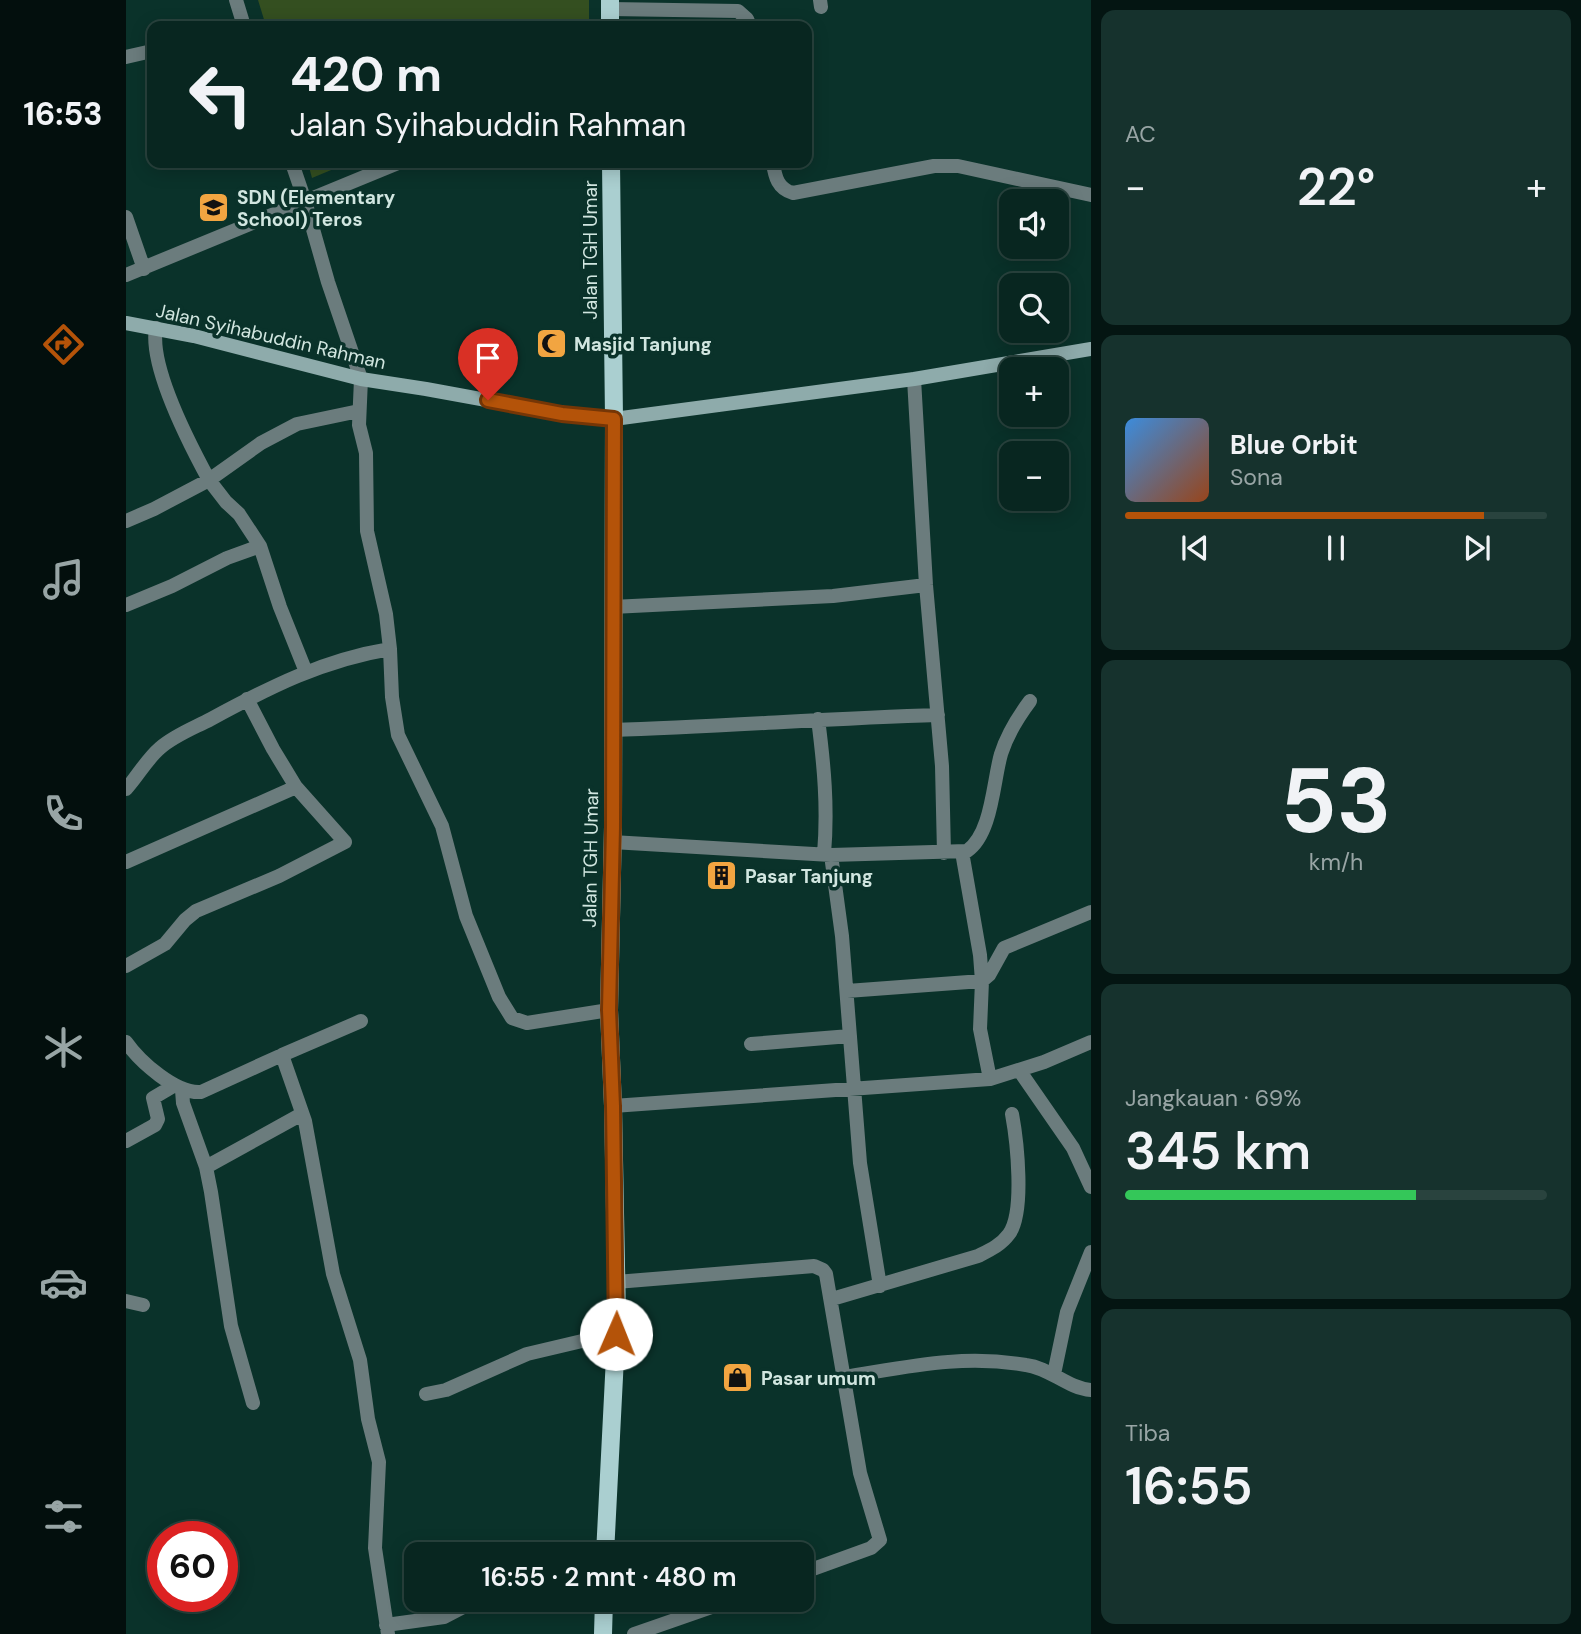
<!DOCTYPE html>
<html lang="id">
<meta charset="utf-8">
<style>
body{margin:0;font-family:"DM Sans",sans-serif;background:#16322d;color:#f1f3f6;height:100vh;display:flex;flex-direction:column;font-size:26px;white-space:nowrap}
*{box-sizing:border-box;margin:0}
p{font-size:23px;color:#98a5a5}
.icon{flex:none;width:38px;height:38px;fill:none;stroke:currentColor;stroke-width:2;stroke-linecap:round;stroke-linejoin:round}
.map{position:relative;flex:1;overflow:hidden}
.sheet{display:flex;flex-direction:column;gap:10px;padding:10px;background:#041512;width:490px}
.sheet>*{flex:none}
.top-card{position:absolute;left:21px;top:21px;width:665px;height:147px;border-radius:14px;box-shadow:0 4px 18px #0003,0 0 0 2px #29433e;background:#082620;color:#f1f3f6;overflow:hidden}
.fabs{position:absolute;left:873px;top:189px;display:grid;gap:14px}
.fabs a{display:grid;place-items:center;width:70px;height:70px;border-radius:14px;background:#082620;box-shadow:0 4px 18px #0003,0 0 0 2px #29433e;font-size:35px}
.speed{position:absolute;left:21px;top:1521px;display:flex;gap:14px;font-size:35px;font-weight:700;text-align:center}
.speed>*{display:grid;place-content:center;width:91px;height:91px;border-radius:50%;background:#082620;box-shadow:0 4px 18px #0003,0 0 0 2px #29433e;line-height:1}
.speed .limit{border:10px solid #d22;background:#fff;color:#111}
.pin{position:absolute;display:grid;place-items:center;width:60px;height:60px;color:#fff;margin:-72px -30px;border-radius:50% 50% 50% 0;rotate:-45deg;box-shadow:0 0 7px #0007}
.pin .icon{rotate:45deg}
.me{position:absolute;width:77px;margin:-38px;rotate:1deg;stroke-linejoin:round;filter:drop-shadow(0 0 5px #0008)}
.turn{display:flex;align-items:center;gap:24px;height:147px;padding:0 28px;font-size:32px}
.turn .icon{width:91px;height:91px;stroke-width:2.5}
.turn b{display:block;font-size:49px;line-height:60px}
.big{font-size:52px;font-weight:600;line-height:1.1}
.sheet .card{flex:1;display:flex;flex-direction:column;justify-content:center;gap:10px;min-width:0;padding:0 24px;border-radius:14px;background:#16322d}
.sheet .dial{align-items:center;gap:0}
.dial b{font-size:91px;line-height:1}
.song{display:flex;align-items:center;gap:21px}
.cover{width:84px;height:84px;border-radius:10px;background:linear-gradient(135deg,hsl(210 70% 55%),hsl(20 70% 35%))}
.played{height:7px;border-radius:4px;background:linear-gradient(90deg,#b45309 85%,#29433e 85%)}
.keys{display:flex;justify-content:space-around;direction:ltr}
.heat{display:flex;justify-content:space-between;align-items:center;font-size:38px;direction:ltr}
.charge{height:10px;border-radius:5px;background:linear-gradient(90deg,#34c759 69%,#29433e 0)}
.trip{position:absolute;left:278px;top:1542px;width:410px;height:70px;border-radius:14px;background:#082620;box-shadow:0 4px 18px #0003,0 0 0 2px #29433e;font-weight:600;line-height:70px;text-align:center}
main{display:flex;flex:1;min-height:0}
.tab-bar{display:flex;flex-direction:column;width:126px;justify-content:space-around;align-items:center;background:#030f0d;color:#98a5a5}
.tab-bar .icon{width:49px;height:49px}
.tab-bar .active{color:#b45309}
.tab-bar b{font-size:32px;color:#f1f3f6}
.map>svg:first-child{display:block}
</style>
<main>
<nav class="tab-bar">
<b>16:53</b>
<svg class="icon active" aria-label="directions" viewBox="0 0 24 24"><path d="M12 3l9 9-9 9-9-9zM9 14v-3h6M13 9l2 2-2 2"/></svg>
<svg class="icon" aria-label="music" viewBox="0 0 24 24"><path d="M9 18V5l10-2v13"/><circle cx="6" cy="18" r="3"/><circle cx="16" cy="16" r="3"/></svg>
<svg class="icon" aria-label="phone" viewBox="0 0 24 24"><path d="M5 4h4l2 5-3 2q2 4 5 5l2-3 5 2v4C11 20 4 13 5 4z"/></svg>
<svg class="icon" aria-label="climate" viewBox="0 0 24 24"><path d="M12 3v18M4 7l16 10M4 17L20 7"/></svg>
<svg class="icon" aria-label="car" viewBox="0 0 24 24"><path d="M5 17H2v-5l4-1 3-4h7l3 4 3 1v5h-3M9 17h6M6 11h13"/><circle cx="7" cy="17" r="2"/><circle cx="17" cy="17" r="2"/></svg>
<svg class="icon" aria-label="filters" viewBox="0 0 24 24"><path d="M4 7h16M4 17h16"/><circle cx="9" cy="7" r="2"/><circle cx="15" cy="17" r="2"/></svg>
</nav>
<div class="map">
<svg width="965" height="1634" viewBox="0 0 965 1634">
<rect width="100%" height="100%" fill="#0a322a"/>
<path fill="#344f20" d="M132 0H463V26H140Z
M182 163H222L186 178Z"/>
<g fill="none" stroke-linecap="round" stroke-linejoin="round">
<path stroke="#6b7c7d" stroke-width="14" d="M110 0 118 26
M694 0 695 7
M484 9 612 11 621 19 624 26
M0 57 26 51
M166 163 179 201 202 282 235 379 233 425 240 453 241 531 260 614 264 649 266 697 272 735 316 826 340 916 373 997 386 1018 401 1023 483 1010
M647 163C649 177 652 189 667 193L808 166H832L965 195
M0 217 18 269
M0 275 272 163
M788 379 800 585 816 766 818 853
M0 521 28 509 83 480C64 445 23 366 30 328
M0 605 46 586 101 558 134 546
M486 607 707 596 800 585
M180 672 154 607 134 546 113 514 100 502 83 480 135 443 171 424 233 411
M692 719C698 765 702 808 698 854
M486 730C595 727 703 718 812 715
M0 789C12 776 20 760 34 748 49 735 68 728 85 719 144 687 197 660 264 649
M486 842 705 855 841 851C866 834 867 782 875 754 881 735 892 717 904 701
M836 852 854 955 856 981 854 1029 864 1079
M705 855 716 936 734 1163 754 1286
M0 862 170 787
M0 966 39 944 59 920 70 911 153 876 219 842 170 787 147 749 121 699
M721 991 856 981 863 975 878 948 965 912
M0 1042C14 1062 50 1094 75 1092L156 1055 179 1121 207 1274 234 1360 242 1419 253 1462 249 1548 262 1634
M625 1044 724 1036
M156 1055 235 1021
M893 1070 947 1148 965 1187
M56 1090 57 1103 80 1167 85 1192 105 1326 127 1403
M487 1106 864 1079 918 1062 965 1042
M0 1141 29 1125 32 1119 27 1098 49 1085
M80 1167 176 1114
M490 1282 688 1266 697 1270 700 1274 734 1473 754 1540 745 1548 676 1573
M706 1299 852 1256C864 1250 875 1245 883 1234 899 1212 891 1141 886 1114
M0 1301 17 1305
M928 1374 941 1312 965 1252
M718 1377C782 1367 835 1354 900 1365 924 1368 941 1388 965 1390
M300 1394 320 1390 401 1354 490 1333
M260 1625 318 1617 343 1604
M508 1634 606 1600"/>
<path stroke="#8eabab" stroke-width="14" d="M0 323 68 336 235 379 300 389 436 414 488 419 788 379 965 349"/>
<path stroke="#aacfd0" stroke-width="18" d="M484 0V26
M479 1554 491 1318 487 1106 483 1010 487 827 488 419 485 163
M477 1634 478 1600"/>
</g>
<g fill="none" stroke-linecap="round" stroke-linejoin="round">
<defs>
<path id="route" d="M362 400 436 414 488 419 487 827 483 1010 487 1106 490 1334"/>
</defs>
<use href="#route" stroke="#753606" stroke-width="18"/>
<use href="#route" stroke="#b45309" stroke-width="12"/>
</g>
<defs>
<symbol id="school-square" viewBox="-11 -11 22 22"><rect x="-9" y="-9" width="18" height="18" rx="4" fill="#f2a541" stroke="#0a322a"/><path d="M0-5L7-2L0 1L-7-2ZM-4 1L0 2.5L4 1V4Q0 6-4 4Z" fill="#111"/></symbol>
<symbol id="mosque-square" viewBox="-11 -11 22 22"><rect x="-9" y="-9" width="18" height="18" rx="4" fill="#f2a541" stroke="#0a322a"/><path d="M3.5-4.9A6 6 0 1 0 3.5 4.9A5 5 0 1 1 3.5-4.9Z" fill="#111"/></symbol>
<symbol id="building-square" viewBox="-11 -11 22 22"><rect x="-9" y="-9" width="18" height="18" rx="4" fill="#f2a541" stroke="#0a322a"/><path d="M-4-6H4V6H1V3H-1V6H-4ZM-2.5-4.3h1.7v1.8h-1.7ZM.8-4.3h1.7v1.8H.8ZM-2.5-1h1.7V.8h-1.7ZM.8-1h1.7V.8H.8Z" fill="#111"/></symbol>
<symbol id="shop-square" viewBox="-11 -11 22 22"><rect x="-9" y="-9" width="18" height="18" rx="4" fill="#f2a541" stroke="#0a322a"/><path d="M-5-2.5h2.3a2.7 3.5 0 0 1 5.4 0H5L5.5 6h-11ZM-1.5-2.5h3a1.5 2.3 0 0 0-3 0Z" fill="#111"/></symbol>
</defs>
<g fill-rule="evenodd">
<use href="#school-square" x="70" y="190" width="35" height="35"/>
<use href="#mosque-square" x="408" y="326" width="35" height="35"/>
<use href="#building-square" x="578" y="858" width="35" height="35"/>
<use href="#shop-square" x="594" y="1360" width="35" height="35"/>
</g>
<g text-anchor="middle" stroke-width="7" stroke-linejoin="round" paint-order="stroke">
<g font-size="19" font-weight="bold" fill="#d1e6e0" stroke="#0a322a" text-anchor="start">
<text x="111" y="204">SDN (Elementary<tspan x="111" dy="22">School) Teros</tspan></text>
<text x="448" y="351">Masjid Tanjung</text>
<text x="619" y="883">Pasar Tanjung</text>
<text x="635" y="1385">Pasar umum</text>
</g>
<g font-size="19" fill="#d1e6e0" stroke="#0a322a">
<text transform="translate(464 250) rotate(-90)" y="7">Jalan TGH Umar</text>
<text transform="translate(145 336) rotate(13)" y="7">Jalan Syihabuddin Rahman</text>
<text transform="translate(464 858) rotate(-89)" y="7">Jalan TGH Umar</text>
</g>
</g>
</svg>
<div class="fabs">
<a><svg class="icon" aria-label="sound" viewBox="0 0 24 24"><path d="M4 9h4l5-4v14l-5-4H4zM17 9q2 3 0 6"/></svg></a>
<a><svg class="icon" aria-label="search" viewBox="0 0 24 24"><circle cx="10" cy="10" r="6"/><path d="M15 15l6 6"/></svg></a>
<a>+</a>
<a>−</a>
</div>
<div class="speed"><div class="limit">60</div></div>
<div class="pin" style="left:362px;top:400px;background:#d93025"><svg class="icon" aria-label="arrive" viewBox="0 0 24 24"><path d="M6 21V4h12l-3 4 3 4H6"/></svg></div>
<svg class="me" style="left:490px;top:1334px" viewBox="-20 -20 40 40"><circle r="19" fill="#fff"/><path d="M0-13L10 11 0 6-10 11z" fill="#b45309"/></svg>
<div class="trip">16:55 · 2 mnt · 480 m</div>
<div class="top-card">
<div class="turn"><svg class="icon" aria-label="left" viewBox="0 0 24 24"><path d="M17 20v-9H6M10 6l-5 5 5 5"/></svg><div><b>420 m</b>Jalan Syihabuddin Rahman</div></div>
</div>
</div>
<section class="sheet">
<div class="card"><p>AC</p>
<div class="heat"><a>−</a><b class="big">22°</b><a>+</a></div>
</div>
<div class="card">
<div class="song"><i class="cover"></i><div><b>Blue Orbit</b><p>Sona</p></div></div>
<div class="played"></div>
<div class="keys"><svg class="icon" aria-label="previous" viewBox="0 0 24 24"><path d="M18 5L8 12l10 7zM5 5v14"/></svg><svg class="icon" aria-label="pause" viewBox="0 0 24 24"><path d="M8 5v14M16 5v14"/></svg><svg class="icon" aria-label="next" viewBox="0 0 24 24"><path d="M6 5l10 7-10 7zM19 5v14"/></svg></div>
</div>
<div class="card dial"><b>53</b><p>km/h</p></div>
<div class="card"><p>Jangkauan · 69%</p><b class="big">345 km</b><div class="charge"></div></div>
<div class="card"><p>Tiba</p><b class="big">16:55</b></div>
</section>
</main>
